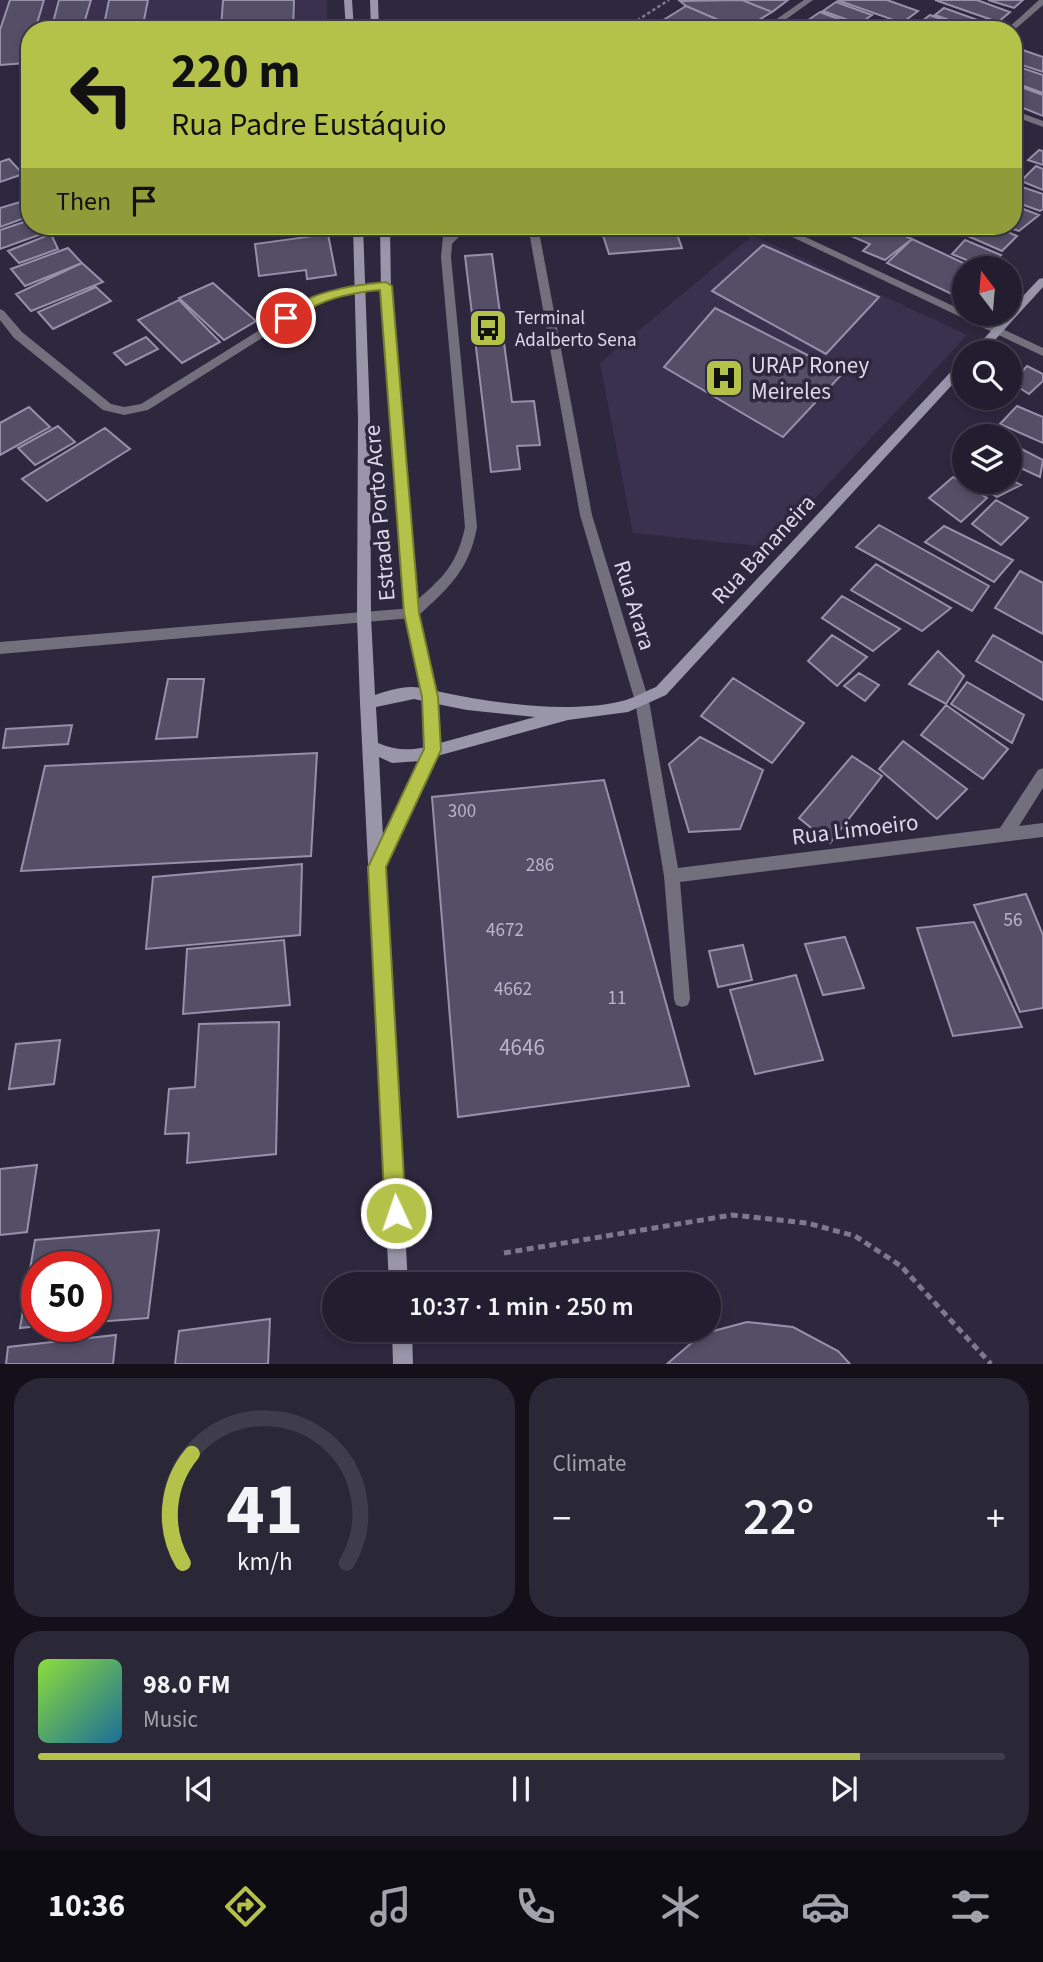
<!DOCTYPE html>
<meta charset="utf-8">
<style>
body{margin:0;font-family:"Source Sans 3",sans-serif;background:#2a2737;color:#f1f3f6;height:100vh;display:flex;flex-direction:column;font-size:26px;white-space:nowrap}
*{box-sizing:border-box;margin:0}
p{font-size:23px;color:#a2a2aa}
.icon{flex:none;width:38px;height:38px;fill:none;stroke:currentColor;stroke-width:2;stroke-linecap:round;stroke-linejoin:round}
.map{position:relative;height:1364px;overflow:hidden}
.panel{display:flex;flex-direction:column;gap:14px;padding:14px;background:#13101a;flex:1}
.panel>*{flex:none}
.top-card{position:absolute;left:21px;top:21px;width:1001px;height:214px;border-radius:28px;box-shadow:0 4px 10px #0003,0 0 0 2px #3f3c4b;background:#b5c249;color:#111;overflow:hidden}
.needle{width:46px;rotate:344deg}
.controls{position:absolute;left:952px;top:256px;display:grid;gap:14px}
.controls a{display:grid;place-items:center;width:70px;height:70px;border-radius:50%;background:#221e2f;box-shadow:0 4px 10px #0003,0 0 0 2px #3f3c4b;font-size:35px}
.speed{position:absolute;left:21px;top:1251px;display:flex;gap:14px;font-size:35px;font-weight:700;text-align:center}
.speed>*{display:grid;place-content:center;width:91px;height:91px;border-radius:50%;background:#221e2f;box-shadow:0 4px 10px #0003,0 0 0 2px #3f3c4b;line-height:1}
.speed .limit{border:10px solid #d22;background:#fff;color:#111}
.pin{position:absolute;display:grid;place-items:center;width:60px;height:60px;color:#fff;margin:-30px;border:4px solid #fff;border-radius:50%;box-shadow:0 2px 7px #0007}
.me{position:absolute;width:77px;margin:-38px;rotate:357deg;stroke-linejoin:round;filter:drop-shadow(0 0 5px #0008)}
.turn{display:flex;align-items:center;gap:24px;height:147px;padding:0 35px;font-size:32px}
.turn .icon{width:91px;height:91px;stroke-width:2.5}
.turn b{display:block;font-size:49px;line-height:60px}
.then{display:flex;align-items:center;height:66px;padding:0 35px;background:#0003;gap:14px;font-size:26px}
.big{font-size:52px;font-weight:600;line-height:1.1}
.panel .widget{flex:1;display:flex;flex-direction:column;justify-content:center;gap:10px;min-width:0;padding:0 24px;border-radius:28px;background:#2a2737}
.panel .dial{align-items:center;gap:0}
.dial svg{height:182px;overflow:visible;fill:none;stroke:#3f3c4b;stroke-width:7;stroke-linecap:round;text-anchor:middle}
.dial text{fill:#f1f3f6;stroke:none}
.song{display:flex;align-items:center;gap:21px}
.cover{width:84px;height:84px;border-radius:10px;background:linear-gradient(135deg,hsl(90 70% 55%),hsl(200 70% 35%))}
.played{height:7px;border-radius:4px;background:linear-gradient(90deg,#b5c249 85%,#3f3c4b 85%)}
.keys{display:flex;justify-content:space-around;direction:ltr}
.heat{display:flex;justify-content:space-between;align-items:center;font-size:38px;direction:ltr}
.panel .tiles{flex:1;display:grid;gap:14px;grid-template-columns:1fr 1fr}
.widget:last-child{grid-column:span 2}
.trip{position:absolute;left:322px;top:1272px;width:399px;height:70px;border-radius:35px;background:#221e2f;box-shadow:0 4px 10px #0003,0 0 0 2px #3f3c4b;font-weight:600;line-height:70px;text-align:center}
.menu{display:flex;height:112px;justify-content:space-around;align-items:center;background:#0e0c13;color:#a2a2aa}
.menu .icon{width:49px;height:49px}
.menu .active{color:#b5c249}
.menu b{font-size:32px;color:#f1f3f6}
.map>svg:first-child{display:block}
</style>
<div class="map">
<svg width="1043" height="1364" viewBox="0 0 1043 1364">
<rect width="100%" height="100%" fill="#2e283f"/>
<path fill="#39314e" d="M0 0H327V30H30V62L0 63Z
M753 235 967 335 770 547 633 533 600 363Z"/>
<path fill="#544e67" stroke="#9690ab" stroke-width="2" d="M10 0H44L35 30H30V48L26 63 0 65V30Z
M59 0H91L82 30H51Z
M109 0H148L142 30H103Z
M223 0H294L293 30H221Z
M742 0 772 12 742 30 686 6 680 1Z
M742 0H788L772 12Z
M837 0H887L918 11 902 23Z
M935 0H977L1010 12 998 22Z
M988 0H1023L1014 8Z
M836 2 872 15 859 24 823 11Z
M686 6 742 30H691L665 19Z
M944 8 992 25 986 30H977L935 15Z
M820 12 868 30H815L801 25Z
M930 15 968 30 913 28Z
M665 19 691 30H646Z
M1020 49 1043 57V72L1013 62V56Z
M1013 65 1043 75V93L1013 82Z
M1013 84 1043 95V116L1013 104Z
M1039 150 1043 151V165L1028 160Z
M9 159 23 174 0 182V162Z
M1036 166 1043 169V190L1021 181Z
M1013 184 1043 194V209L1040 211 1013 201Z
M30 199V216L0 227V208Z
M1013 205 1039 215 1019 231 1004 226H1013Z
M30 220V226H47V232L0 249V230Z
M600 226H674L682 248 609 254Z
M834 226H881L912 239 885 260 863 251 870 244 832 228Z
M945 226H994L1017 236 1002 251Z
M51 234 58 249 19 263 8 251Z
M328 234 336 275 307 279 306 270 259 276 255 244Z
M912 239 974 268H964V300L887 263Z
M965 240 1001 255 986 268 952 254Z
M763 245 879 297 826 354 712 291Z
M68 248 82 263 25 286 11 269Z
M492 254 512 402 534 401 540 445 517 446 520 469 491 472 465 256Z
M82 263 103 282 31 311 16 294Z
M213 283 256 321 224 340 179 298Z
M96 287 111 301 53 329 38 312Z
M179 300 220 342 182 363 138 320Z
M715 308 843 373 783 437 664 367Z
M146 337 158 349 126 365 114 353Z
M1027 366 1043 374V381L1029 394 1012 383Z
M1017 406 1043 417V443L1000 424Z
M29 407 50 427 0 455V423Z
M58 426 75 442 35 465 18 448Z
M105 428 130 449 47 501 22 479Z
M1010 443 1043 460 1040 477 1010 463Z
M953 477 987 498 961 522 929 498Z
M1010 479 1021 485 997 497 973 481H1010Z
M996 500 1028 518 1001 545 972 524Z
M879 525 989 586 972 611 856 547Z
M944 526 1013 560 994 582 925 542Z
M876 564 889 572 951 608 922 631 851 590Z
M1020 571 1043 583V634L995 608Z
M842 596 900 629 873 651 822 618Z
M832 635 867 657 837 686 808 661Z
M993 635 1043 663V700L976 661Z
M938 651 964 676 946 704 909 684Z
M859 673 879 685 865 701 844 686Z
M733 678 804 723 772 763 701 716Z
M168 679H204L197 737 156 739Z
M967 682 1024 715 1012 743 951 704Z
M946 705 1008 749 983 779 921 735Z
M72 725 68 744 3 748 6 729Z
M700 737 763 770 740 829 689 832 669 764Z
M903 741 967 789 937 819 879 769Z
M317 753 311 856 21 871 45 766Z
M852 756 882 776 830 843 799 818Z
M604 780 689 1086 458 1117 432 797Z
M302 864 300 935 146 949 153 877Z
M1026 894 1043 935V1008L1020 1012 974 905Z
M974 922 1022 1027 953 1036 917 928Z
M845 937 864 988 823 995 805 944Z
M284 940 290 1005 183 1014 187 949Z
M743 945 752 980 718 987 709 951Z
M796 975 823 1060 755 1074 730 990Z
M279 1022 276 1154 187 1163 189 1133 165 1134 169 1089 195 1087 199 1024Z
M60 1040 54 1084 9 1089 16 1044Z
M37 1165 27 1232 0 1235V1169Z
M159 1230 148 1318 96 1322V1267H37L38 1326 20 1328 35 1240Z
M270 1319 268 1364H175L179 1331Z
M747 1322 793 1327 838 1351 850 1364H667L702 1334Z
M116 1335 113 1364H6L8 1347Z"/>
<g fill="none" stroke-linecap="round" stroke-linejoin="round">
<path stroke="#7d788c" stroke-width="2.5" stroke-dasharray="3.5 2.5" stroke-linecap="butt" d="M622 30 669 0"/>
<path stroke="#7d788c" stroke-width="5" stroke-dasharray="7 4.5" stroke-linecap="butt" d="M504 1253 732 1215 807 1223 855 1236 901 1266 991 1364"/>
<path fill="#72707c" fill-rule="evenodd" d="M444 226H454V231L459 226H469L452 244 451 257 477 527C469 571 448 588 417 617H407L405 613 407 609C438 581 456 570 465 527L441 257Z"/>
<path fill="#72707c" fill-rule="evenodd" d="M804 0H813L771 30H761Z
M1039 0H1043V5L1013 31 1006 30Z
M1013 110 1043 121V127L1013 116Z
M528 226H538L592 515 649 701 678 868 1000 828 1038 770 1043 768V788L1019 826 1043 823V837L680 882 690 999 688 1005 682 1007 676 1005 674 999 664 876 635 701 580 515Z
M769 226H782L964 311V313H969L1043 348V356Z
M386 283 390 284V288L361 291 314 305 148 410 124 415 103 410 14 338 0 320V309L4 311 22 332 111 404 124 407 141 404 306 301 360 285Z
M412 608 419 613 412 618 0 654V642Z"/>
<path fill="#9996a9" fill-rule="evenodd" d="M344 0H352L354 30H346Z
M370 0H378L379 30H371Z
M353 226H363L370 419 371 617 375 695C390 690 406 685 421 688L405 613 381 292 380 226H390L391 292 419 613 436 691C492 703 571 715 626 700 636 697 646 691 656 687L960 362 964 361V372L666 695 628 712 568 720 437 756 385 868 408 1284H389L360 703 357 617 358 419ZM414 699 423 701 426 747C408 751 394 750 378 743L376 707ZM437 704 467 710 535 717 440 743ZM379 757 392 763 420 761 383 838Z
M1043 278V287L984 352H972L1007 313H1010V310L1039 279Z
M392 1330H412L413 1364H393Z"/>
</g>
<path fill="#b5c249" stroke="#767e2f" stroke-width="2" d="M386 282 392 286 419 613 438 697 441 750 386 867 406 1213 403 1220 396 1224 388 1220 385 1213 368 867 424 749 422 697 404 613 380 290C358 292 332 297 313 307 302 312 294 322 282 320L280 318C304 292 352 285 386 282Z"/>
<defs>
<symbol id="bus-square" viewBox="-11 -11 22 22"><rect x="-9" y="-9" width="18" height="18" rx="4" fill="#b5c249" stroke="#2e283f"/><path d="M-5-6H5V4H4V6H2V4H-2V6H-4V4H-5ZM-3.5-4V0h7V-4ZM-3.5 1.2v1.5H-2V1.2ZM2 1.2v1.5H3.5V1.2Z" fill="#111"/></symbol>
<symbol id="hospital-square" viewBox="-11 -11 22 22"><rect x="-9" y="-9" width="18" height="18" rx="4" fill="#b5c249" stroke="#2e283f"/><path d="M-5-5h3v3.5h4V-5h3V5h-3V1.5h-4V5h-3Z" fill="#111"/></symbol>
</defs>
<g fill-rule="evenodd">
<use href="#bus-square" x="466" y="306" width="44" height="44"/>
<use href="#hospital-square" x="702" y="356" width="44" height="44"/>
</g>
<g text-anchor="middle" stroke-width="7" stroke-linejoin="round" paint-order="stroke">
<g font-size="19" fill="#dcd9e8" stroke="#2e283f" text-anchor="start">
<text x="515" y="324">Terminal<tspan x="515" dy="22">Adalberto Sena</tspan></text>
</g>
<g font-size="19" fill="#bab6c8">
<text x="462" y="817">300</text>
<text x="540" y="871">286</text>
<text x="1013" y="926">56</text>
<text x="505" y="936">4672</text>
<text x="513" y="995">4662</text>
<text x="617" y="1004">11</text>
</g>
<g font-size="23" fill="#dcd9e8" stroke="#2e283f" text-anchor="start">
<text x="751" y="373">URAP Roney<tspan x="751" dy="26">Meireles</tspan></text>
</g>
<g font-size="23" fill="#dcd9e8" stroke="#2e283f">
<text transform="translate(379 513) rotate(-95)" y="8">Estrada Porto Acre</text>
<text transform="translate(763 549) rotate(-47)" y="8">Rua Bananeira</text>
<text transform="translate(635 605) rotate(73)" y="8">Rua Arara</text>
<text transform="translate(855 829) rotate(-7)" y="8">Rua Limoeiro</text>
</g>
<g font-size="23" fill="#bab6c8">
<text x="522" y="1055">4646</text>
</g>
</g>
</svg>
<div class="controls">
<a><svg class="needle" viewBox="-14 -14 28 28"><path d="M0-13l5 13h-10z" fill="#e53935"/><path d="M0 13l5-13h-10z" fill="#a2a2aa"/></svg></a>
<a><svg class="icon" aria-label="search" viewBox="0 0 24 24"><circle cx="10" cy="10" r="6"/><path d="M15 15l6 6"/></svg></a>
<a><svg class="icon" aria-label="layers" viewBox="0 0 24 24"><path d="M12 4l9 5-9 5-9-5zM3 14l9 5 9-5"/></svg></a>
</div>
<div class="speed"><div class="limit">50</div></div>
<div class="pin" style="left:286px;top:318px;background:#d93025"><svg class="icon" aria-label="arrive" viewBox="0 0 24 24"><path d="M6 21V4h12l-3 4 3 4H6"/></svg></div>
<svg class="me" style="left:396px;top:1213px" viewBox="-20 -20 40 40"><circle r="17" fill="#b5c249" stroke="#fff" stroke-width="3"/><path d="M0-11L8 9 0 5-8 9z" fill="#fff"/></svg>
<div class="trip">10:37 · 1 min · 250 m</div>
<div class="top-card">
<div class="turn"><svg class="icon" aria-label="left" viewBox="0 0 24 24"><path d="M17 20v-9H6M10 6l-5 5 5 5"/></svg><div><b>220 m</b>Rua Padre Eustáquio</div></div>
<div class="then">Then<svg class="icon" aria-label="arrive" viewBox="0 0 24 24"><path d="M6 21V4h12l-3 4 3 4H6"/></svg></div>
</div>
</div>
<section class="panel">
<div class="tiles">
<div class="widget dial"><svg viewBox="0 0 100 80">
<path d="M14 69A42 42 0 1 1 86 69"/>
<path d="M14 69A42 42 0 0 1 18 21" stroke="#b5c249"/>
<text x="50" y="56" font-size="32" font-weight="700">41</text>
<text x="50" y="72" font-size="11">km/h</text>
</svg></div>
<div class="widget"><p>Climate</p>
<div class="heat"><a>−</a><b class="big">22°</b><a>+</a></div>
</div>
<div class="widget">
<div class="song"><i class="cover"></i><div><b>98.0 FM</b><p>Music</p></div></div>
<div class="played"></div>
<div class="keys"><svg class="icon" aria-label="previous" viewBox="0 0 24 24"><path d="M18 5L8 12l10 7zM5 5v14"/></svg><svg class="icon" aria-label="pause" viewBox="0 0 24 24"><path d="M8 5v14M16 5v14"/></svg><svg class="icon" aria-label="next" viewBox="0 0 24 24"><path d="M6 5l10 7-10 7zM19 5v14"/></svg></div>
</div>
</div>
</section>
<nav class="menu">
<b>10:36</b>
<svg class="icon active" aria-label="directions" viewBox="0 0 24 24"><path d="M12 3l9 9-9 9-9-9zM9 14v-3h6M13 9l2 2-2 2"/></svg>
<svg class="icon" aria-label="music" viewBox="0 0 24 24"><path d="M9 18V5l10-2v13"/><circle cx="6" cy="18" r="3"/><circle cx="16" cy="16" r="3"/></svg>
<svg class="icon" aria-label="phone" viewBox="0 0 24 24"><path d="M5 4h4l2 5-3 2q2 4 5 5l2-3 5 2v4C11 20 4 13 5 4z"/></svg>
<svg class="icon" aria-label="climate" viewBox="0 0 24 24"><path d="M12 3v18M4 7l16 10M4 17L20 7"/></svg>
<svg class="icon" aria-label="car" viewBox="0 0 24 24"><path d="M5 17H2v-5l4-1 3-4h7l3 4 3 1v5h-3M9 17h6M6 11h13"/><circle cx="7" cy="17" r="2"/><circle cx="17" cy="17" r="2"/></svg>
<svg class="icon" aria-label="filters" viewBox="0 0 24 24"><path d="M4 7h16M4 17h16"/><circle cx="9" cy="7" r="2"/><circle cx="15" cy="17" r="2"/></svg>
</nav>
